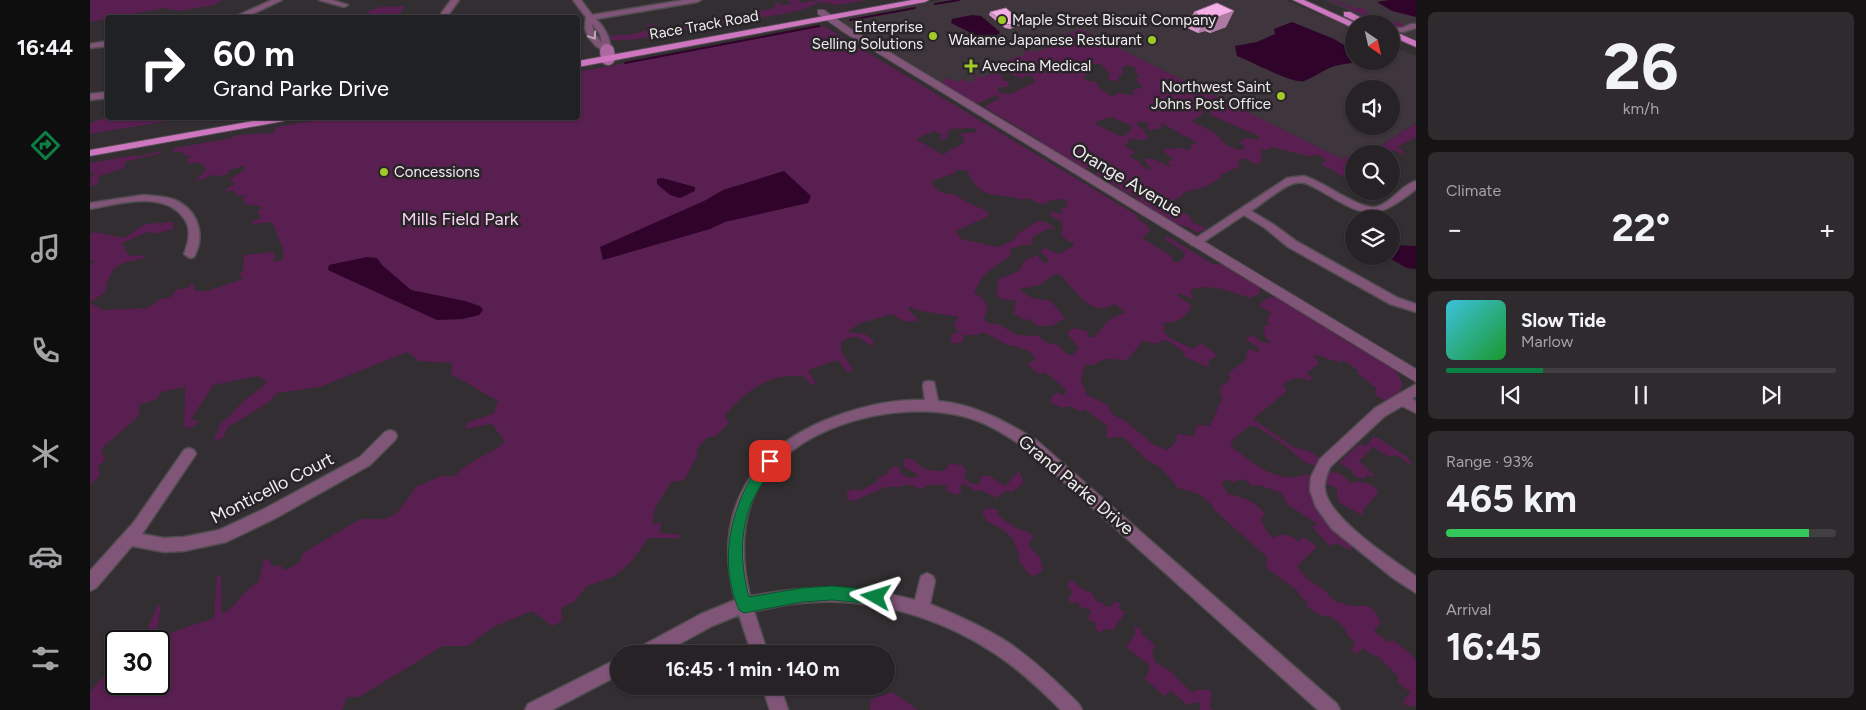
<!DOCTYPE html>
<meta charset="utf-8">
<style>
body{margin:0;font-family:Figtree,sans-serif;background:#2e2a2d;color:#f1f3f6;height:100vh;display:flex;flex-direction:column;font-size:19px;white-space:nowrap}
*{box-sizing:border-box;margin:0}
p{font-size:16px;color:#a4a4a7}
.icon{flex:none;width:28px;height:28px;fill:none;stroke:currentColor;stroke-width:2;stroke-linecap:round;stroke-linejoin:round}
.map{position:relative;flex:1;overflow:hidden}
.panel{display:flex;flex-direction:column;gap:12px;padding:12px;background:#151314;width:450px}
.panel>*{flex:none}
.banner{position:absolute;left:15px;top:15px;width:475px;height:105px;border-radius:5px;box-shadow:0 1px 4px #0004,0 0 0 1px #423f42;background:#202124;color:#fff;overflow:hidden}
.needle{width:32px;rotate:146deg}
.buttons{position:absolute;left:1255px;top:15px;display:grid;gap:10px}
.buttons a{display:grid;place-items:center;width:55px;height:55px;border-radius:50%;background:#262225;box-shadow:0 1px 4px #0004,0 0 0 1px #423f42;font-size:25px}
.speed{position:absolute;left:15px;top:630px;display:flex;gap:10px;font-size:25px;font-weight:700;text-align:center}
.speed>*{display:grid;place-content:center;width:65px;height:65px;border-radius:50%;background:#262225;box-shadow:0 1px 4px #0004,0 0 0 1px #423f42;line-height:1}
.speed .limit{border:2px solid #111;border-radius:8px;background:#fff;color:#111}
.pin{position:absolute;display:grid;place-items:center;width:42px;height:42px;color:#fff;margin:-21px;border-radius:10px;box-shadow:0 2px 8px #0006}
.me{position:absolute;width:55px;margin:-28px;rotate:276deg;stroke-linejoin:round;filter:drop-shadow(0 0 4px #0008)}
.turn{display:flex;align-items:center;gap:18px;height:105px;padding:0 25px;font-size:22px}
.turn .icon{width:65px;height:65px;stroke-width:2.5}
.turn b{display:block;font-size:35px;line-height:42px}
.big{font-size:38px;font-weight:700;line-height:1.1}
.panel .tile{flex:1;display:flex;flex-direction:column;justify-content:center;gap:8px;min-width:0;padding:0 18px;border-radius:8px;background:#2e2a2d}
.panel .dial{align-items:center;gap:0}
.dial b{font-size:65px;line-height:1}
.song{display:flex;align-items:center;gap:15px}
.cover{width:60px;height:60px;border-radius:8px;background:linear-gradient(135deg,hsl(190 70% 55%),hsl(130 70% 35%))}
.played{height:5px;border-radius:2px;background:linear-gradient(90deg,#0b8043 25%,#423f42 25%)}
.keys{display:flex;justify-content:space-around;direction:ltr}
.heat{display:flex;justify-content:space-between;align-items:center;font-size:28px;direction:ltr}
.charge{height:8px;border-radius:4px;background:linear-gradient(90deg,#34c759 93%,#423f42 0)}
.trip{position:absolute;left:520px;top:645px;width:285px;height:50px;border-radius:25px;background:#262225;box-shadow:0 1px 4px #0004,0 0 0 1px #423f42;font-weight:700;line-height:50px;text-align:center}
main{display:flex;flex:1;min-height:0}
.menu{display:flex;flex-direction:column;width:90px;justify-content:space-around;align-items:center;background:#0f0e0f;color:#a4a4a7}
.menu .icon{width:35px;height:35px}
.menu .current{color:#0b8043}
.menu b{font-size:22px;color:#f1f3f6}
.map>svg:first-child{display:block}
</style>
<main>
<nav class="menu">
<b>16:44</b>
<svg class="icon current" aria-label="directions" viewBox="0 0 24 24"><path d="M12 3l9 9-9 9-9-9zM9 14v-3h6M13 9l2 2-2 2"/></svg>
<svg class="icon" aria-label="music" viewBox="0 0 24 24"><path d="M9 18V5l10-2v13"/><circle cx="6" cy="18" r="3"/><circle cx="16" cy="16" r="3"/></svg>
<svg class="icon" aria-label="phone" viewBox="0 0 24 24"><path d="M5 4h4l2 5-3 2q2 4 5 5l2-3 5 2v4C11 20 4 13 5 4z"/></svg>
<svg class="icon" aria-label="climate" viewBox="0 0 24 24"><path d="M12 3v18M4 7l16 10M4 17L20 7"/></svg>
<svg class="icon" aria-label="car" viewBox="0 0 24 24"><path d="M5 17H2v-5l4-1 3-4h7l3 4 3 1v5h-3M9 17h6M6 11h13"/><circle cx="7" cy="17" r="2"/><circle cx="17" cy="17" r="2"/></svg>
<svg class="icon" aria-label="filters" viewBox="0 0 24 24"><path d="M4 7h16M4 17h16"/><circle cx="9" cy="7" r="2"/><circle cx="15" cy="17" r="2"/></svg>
</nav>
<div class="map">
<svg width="1326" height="710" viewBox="0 0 1326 710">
<rect width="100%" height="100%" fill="#322e31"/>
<path fill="#3f353d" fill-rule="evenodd" d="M850 0H1196L1264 29V61H1301V46L1326 56V123L1277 154H1264V160L1258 157 1252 159 998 33 865 91 752 23V19ZM1264 89H1301V126H1264Z
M1234 0H1326V40L1301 29V24H1289Z"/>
<path fill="#591f51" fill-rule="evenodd" d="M0 0H132L124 5 89 11 75 8 0 22Z
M697 0H710L708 3 731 0H777L748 5 730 2C704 16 666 17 636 22 623 25 607 30 594 29L593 25 685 8 684 4 691 3V6L702 3Z
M1239 0C1251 0 1263 10 1275 8L1277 10 1275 12 1302 23 1307 21 1317 27 1309 29 1301 27V24L1287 21 1261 10 1260 8Z
M315 6 309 15 298 17H276L279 11 290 7Z
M564 24 567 28 583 26 585 29C563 38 544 41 520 40L519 36 543 34 558 30 557 25Z
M734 26 1048 216 1046 218 1057 225 1060 231 1052 238 1081 256 1082 260 1088 263 1094 257 1095 252 1076 240 1075 237 1077 236 1123 264H1133L1154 279 1163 281 1169 286 1170 293 1160 298C1139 291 1121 283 1100 290L1103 299 1088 293 1087 295 1102 306C1098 313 1092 320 1083 322 1078 323 1077 322 1072 325L1076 327 1073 331 1080 338 1103 349 1111 343 1127 355 1118 362 1120 368 1095 357 1094 352 1079 341 1072 340 1069 344 1053 341 1037 360 1014 359 1004 365H995L991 380 997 395 1018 405 1022 414 1035 421 1064 445 1078 450 1087 440 1086 436 1088 434 1104 436 1107 425 1120 426 1132 398 1130 395V386L1137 383 1140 377 1138 373 1155 361 1158 349 1169 352V348L1155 339 1163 335 1171 342 1182 343 1176 339 1173 327 1179 325 1177 321 1181 313 1169 305 1179 297 1189 298 1266 347 1305 368 1313 385 1306 397 1296 401 1285 395 1286 388 1267 373 1269 371 1253 360 1251 363 1226 355 1224 357 1230 363 1217 373 1223 378 1219 381C1208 376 1203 377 1193 385L1197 391 1163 419 1205 448C1216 449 1223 452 1230 459L1225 466 1214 462 1197 447 1166 426 1164 427 1160 425 1140 442 1143 445V448C1167 465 1187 485 1217 474L1221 477 1219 489 1231 514 1246 531 1260 541 1262 551 1246 543 1240 546 1222 527 1228 524 1198 505 1191 493 1169 485 1162 486 1154 479 1143 482 1135 479 1132 484 1138 494C1153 497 1165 501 1174 513L1171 521 1175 525 1173 527 1183 538C1194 532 1200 535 1209 541L1214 537 1227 547 1207 566 1217 579 1232 588 1246 602C1251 602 1253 604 1258 605 1276 609 1279 598 1291 622L1284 631 1298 642 1303 640 1320 653 1326 660V707L1323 705 1320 707 1314 704V699L1321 693 1307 682 1309 677 1287 656 1280 654 1273 648 1267 654 1261 650 1265 642 1256 634 1255 628 1240 616C1232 618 1222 611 1216 605L1217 602 1208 594V591L1176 568 1177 557 1123 509 1122 505 1109 494 1088 488 1070 467 1058 461 1033 437 1017 438V426L995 409 990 412 980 406 971 408 960 402 962 396 967 392 973 396 976 392 973 387 955 372 950 375 937 364 945 360C941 346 922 348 911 342 905 338 900 335 893 332L887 335H873V342L863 344 860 340 863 333 869 332 863 325 869 317 825 310 821 306 818 309 829 320C818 324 811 321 802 314L771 323 756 332 775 334 783 340 784 346 776 343 769 337 757 338 751 343 752 353 764 371 757 372 748 360 718 370 726 383 721 385 712 375C707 377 703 376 697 376 671 379 650 397 635 416L639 423 625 437H617L606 451 608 455 594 480 581 482 565 508 562 526 571 521 570 533 588 534 590 538H558L542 561 525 576 497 586 484 602 471 608 472 621 463 626 442 611 403 627 378 646H353L269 697H257L252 710H0V692L8 682 26 666V684H69V641H45L57 630 67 606 71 604 67 632 71 636 124 618 127 575 131 577 132 614C147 607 153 589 169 582 169 573 173 567 174 558L180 561 184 567 190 565 195 570 210 562 213 553 270 519H295L306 514 327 486 352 476H365C378 460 399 456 415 442L402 424 375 429 377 423 404 413 408 401 361 374 362 363 329 361 317 352 230 387 187 393 178 403 137 428 134 437 127 441 124 440 131 422C142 417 146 407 155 400 162 394 170 390 177 382L168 376 123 385 101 419 110 422 100 428 94 427 95 387 71 392 67 399 49 405V416L11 449 15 460 8 467 10 475 0 485V303L13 310 57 308 70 299 81 297 87 289 99 288 100 284 104 283V291H117L153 279 149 274 153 271 154 255 182 252 186 257 182 261H190L193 258V249L182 222 163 224 161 222 170 219 168 210 172 209V207L158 204 153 205 156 201 152 200 156 195 148 196 143 190 137 192 135 190 145 183 140 180 141 178 153 171 155 168 152 166 138 171V174L133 176 123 175 104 182 116 170 114 167 115 165 108 163 98 164V159L101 156 92 155 93 152H83L84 148 138 139 148 135 184 133 186 127 239 118H488V72ZM884 128 888 132 875 133 869 135 874 137V142C867 148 860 149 853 155L826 139 844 131 852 135 850 139 852 141 858 137 859 129ZM865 170H876C880 175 882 182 887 187 899 199 917 193 931 200L938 198 947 203 957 204 958 201 973 199 977 201 976 207 970 209 972 214 961 212 959 215 973 223 971 236 985 245 969 254 955 248 950 251 959 260 955 264 947 255 934 261 929 271 909 279 906 293 910 299 926 301 923 313 934 320 940 319 947 326H962L975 318 961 301C949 299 937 299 930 289L950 285 963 275 969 274C986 289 999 319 1025 304L1035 312 1020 319 1004 337H999L997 331 983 328 977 333 989 349 982 355 977 354 968 345 958 343 948 336 927 335 908 324H900L894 320 898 306 892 298 884 292 894 275 921 255 919 250 932 245H941L943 237 959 228 965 230 962 226 956 222 948 221 927 234 924 240 908 247 871 239 866 231 899 216 898 212C888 206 873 202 865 194 855 195 845 191 841 181L866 173Z
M990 29 1252 159 1256 157 1264 160V174L1261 176H1252C1245 172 1240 168 1233 166L1232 163 1236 160 1229 155 1218 156 1182 147 1178 150 1171 149 1172 160 1168 165 1153 158 1148 161 1150 166 1131 175 1132 177 1115 187 1092 193V196L1082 201 1083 205 1078 208 1079 210H1086L1100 216 1102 222 1114 227V230L1107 233C1093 222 1092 228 1080 223 1069 218 1052 206 1045 196L1041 195 1006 175 1008 171 1015 168 1013 165C997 170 993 170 979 162V159L951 143V141L894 107 910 98 908 95 886 104 851 83 857 78 867 82 875 79 879 83 886 80 883 76C886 75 889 77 892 77 901 76 904 70 913 76L912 79 920 83 917 87H908V92L920 94 945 82 942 76 936 75 932 79 923 75 913 66 909 67 907 71 901 70 899 67 901 65 905 66 927 56H935L934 50 943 52 956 49 955 46 968 39 967 37ZM1002 64H1011L1020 75 1018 80 1030 81 1028 78 1032 74 1033 67 1038 65 1046 68 1045 72 1049 75 1046 80 1053 87 1041 91 1045 94C1038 96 1033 93 1026 93L1025 96H1021L1007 86 1009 83 995 80 994 76 1001 73ZM1110 107 1117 108 1122 116 1169 136V140L1156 138 1149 142 1155 147 1150 150 1136 145 1126 134 1102 121 1113 114ZM1020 117 1043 126 1040 128 1041 131 1037 133V135L1030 136 1007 125 1006 122ZM1051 121 1060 125 1056 128 1061 130 1072 128 1070 124H1073L1090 133V135L1095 136 1109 144 1102 143 1099 151 1094 148 1074 149 1073 151 1083 159 1078 162 1081 166H1078L1066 160 1057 158 1055 160 1057 165 1064 169H1058L1051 165 1050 162 1039 156 1045 152 1035 146 1039 141 1038 139 1054 140 1059 137 1056 135 1055 131 1046 124Z
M18 117 33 118 32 121 41 118H96L0 134V123Z
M1326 124V137L1307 147 1313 151 1316 156 1304 150 1299 154H1278L1312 132 1307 128 1314 131Z
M70 151 72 153 35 162V168L9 176 7 185 0 186 1 177 5 174 0 173V163L46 155 47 157Z
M83 222V229L64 234 60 231 32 243 39 256 52 255 56 258C28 264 21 263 15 293L0 302V264L5 261 0 260V234L5 232 34 238 55 224Z
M1283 437 1288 438 1316 456 1322 463 1319 464 1307 455 1299 457 1283 447 1269 461 1284 475 1282 477 1278 475 1273 479 1263 475V471L1249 463 1269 444 1276 446Z
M814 459H823C831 470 841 471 854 471L860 464 872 465 877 471 874 477 880 483 887 485 890 483 891 476H900L915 486 929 471 934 482 922 492 915 491 907 498 890 490 885 491 874 483 871 485V492L866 495 856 491 857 486C848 484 840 483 832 489L815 484 811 487H796L764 501 757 499V492L764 489 769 491 787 482 788 478 798 473 799 469 805 466 811 468 810 472 818 478 828 477V475L814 467Z
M1240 471 1246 474 1248 472 1258 480 1260 484 1265 481 1280 484 1287 489 1288 493 1273 510V516L1248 502 1247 488 1234 483Z
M902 508 908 510V516C915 520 924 527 929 529 936 532 939 531 943 537L938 545 950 558 953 570 945 576 939 574 929 561V555L923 539 913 530 897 521 892 514 895 509Z
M982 580 995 591 1001 592 1007 602H1011L1016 607 1023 605 1024 601 1031 604 1028 607 1035 613 1023 630 1016 629 1009 633 1005 628 1006 623 999 620V616L1001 612 997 608 993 609 987 602 983 603 979 601V596L983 593 977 586 978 583Z
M1043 627 1050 628 1052 630 1051 633 1065 645 1062 652 1066 663 1080 671 1102 693 1106 690H1120L1122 695 1120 706 1123 710H1109L1111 706 1107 702 1097 705 1081 691 1074 696 1054 678 1059 672V665L1036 647 1046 633Z
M802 692 827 709 828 710H780L781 699Z"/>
<path fill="#2f032a" d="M1299 0H1326V17L1302 11 1287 2Z
M882 15 891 16 910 32 909 34 893 39 861 23 862 19Z
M1202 22 1244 39 1264 51V61H1268C1261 64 1256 63 1249 65 1237 67 1225 77 1214 81 1202 84 1161 61 1147 56L1145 46 1167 42 1185 34 1184 29Z
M694 171 721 196 718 203 635 222 620 229 513 260 510 247 614 201 633 190Z
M572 178 605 187V191L590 198 580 195 567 184V179Z
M1301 245 1326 246V269L1317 268 1296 256H1301Z
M277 257 287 258 292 265 321 290 375 301 390 306 393 310 389 315 373 319 347 320 238 270 239 265Z"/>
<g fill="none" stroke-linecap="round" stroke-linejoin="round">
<path stroke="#2f032a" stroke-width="2" d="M845 4 869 0
M760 20 825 8
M535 63 729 26"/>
<defs>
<path id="minor" d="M182 0H192L154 18H142Z
M229 0H242L258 5 254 7Z
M361 0H369L356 18H348Z
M483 0H491L502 15 594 0H611L607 2 506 19C516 29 520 38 521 51L517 53 506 46 498 37 495 28 496 17ZM502 24 510 34 512 43 504 33Z
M1321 24H1326V28L1313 32H1301V28H1312Z
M18 41V46L0 48V44Z
M18 92V98L0 100V94Z
M1214 176C1233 181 1269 210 1286 207 1302 203 1311 185 1326 181V189C1284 222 1277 218 1231 191 1223 187 1216 181 1206 183 1195 184 1172 204 1161 211L1183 224 1206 241 1308 298 1326 304V312L1300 304 1198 247 1175 228 1154 215 1109 245H1101L1100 242 1197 178Z
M53 195C64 196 75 196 85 200 108 210 116 235 104 257L100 258 94 254C99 241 102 228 93 217 73 190 27 204 0 209V203Z
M839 381 844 382 848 401C884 404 915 421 946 440L1247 704 1250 710H1228L936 448C917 436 898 423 876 417 807 398 696 426 664 496 650 529 652 563 660 596 722 585 763 584 825 600L831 576 837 573 843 576 845 581 840 604C867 615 894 627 919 643 945 661 967 682 989 704L992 710H971C951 690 931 671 907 655 848 615 773 594 701 604 689 606 676 609 664 611L678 654H662L649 615 622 626 571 654H546L548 648 611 614 645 600C621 509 663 445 749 415 777 405 805 399 835 400L833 386 834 382Z
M1326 384V396L1322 399 1326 401V413L1312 406 1295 416 1240 467C1237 474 1234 481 1235 489 1237 517 1303 560 1326 576V593L1303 578 1242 529 1226 507 1220 490 1221 477 1230 459 1285 408Z
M300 430 305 432 307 436 305 440 280 465 184 519 136 542 94 551 74 552 42 546 6 588 0 591V571L44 522 94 450 99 448 104 450 106 454 52 534 74 538 94 537 129 530 174 509 270 457 295 432Z
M529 658V675L462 710H435L438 704Z
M672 686H690L698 710H680Z"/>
<path id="tertiary" d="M728 10H734L761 29 1326 369V382L755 33 728 14Z"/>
<path id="secondary" d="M517 51 518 58"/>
<path id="primary" d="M822 0H839L835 2 488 67V61Z
M1203 0H1214L1267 24H1264V28L1261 27Z
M1254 12H1260L1283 24H1271L1254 16Z
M1301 30 1326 41V47L1301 36Z
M180 118H199L194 121 0 156V150Z"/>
</defs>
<use href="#minor" stroke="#504c4f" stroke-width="3"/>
<use href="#tertiary" stroke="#504c4f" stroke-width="2"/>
<use href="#secondary" stroke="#504c4f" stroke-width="16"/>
<use href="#primary" stroke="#504c4f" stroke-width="2"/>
<use href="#minor" fill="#805578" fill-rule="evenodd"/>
<use href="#tertiary" fill="#805578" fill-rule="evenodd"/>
<use href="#secondary" stroke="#ac68a0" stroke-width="14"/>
<use href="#primary" fill="#ce76bf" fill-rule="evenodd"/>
</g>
<path fill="#d396c7" d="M1127 3 1136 27 1120 33 1115 31 1108 33 1097 28 1104 12Z
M900 12 931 21 930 25 920 29 915 28 899 15Z"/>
<path fill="#ac7aa2" d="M1144 11 1136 27 1120 33 1128 17Z
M1123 15 1115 31 1108 33 1115 18Z
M931 21 930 25 920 29 921 25Z"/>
<path fill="#f5afe7" stroke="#ac7aa2" d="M1127 3 1144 11 1128 17 1123 15 1115 18 1104 12Z
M916 8 931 21 921 25 916 24 900 12Z"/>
<defs><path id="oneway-chevron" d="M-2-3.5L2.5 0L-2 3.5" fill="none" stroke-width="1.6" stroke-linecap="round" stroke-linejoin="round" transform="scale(1.25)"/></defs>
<use stroke="#bda8b9" href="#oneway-chevron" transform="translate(503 36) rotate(56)"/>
<path fill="#0b8043" stroke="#07532c" d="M680 455 685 457 687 461C681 474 670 484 664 497 649 529 650 564 659 597L712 588 742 586 786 590 792 592 794 597 792 602 786 604 742 600 712 602 654 613 649 610C630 566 638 518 661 478 665 470 672 458 680 455Z"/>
<g fill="#a1c929" stroke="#282427" stroke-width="2">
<circle cx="912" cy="20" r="5"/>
<circle cx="843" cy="36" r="5"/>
<circle cx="1062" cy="40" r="5"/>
<path d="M878.5 58.5h5v5h5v5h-5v5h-5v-5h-5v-5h5z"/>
<circle cx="1191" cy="96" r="5"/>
<circle cx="294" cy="172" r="5"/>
</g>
<g text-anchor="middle" stroke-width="5" stroke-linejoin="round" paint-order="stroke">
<g font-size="15" fill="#efecef" stroke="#282427" text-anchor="start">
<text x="922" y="25">Maple Street Biscuit Company</text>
<text x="833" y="32" text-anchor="end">Enterprise<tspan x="833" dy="17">Selling Solutions</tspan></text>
<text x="1052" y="45" text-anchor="end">Wakame Japanese Resturant</text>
<text x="892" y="71">Avecina Medical</text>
<text x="1181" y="92" text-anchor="end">Northwest Saint<tspan x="1181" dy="17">Johns Post Office</tspan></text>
<text x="304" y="177">Concessions</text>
</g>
<g font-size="15" fill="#efecef" stroke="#282427">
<text transform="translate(614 25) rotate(-10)" y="5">Race Track Road</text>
</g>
<g font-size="18" fill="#efecef" stroke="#282427">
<text transform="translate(1037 180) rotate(31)" y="6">Orange Avenue</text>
<text transform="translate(986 485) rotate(40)" y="6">Grand Parke Drive</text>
<text transform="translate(182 488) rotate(-27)" y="6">Monticello Court</text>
</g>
<g font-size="18" fill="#f8d4f1" stroke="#282427">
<text x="370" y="225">Mills Field Park</text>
</g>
</g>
</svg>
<div class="buttons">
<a><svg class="needle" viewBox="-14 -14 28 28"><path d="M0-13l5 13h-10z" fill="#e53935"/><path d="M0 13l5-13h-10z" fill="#a4a4a7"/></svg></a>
<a><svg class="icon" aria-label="sound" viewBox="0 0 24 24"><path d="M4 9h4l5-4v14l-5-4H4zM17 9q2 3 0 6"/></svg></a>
<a><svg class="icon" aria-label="search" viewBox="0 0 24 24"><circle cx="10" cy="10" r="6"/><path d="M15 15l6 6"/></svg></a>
<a><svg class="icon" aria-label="layers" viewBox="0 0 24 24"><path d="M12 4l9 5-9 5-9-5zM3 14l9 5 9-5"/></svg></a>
</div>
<div class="speed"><div class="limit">30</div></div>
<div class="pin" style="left:680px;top:461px;background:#d93025"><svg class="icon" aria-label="arrive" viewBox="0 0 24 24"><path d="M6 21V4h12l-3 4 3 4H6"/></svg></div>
<svg class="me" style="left:786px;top:597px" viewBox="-20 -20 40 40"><path d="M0-17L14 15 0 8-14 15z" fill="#0b8043" stroke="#fff" stroke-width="4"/></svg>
<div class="trip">16:45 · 1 min · 140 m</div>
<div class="banner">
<div class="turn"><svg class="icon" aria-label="right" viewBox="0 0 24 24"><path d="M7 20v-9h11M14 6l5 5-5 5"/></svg><div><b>60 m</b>Grand Parke Drive</div></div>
</div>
</div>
<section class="panel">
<div class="tile dial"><b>26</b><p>km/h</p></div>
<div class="tile"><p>Climate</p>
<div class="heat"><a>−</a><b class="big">22°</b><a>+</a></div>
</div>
<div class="tile">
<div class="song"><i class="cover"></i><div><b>Slow Tide</b><p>Marlow</p></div></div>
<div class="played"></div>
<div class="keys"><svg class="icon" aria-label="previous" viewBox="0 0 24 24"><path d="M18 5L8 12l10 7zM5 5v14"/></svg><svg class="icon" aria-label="pause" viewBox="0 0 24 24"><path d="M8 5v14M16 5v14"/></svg><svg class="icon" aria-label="next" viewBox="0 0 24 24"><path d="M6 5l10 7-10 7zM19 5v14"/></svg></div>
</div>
<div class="tile"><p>Range · 93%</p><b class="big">465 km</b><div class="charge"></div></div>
<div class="tile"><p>Arrival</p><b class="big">16:45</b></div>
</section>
</main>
